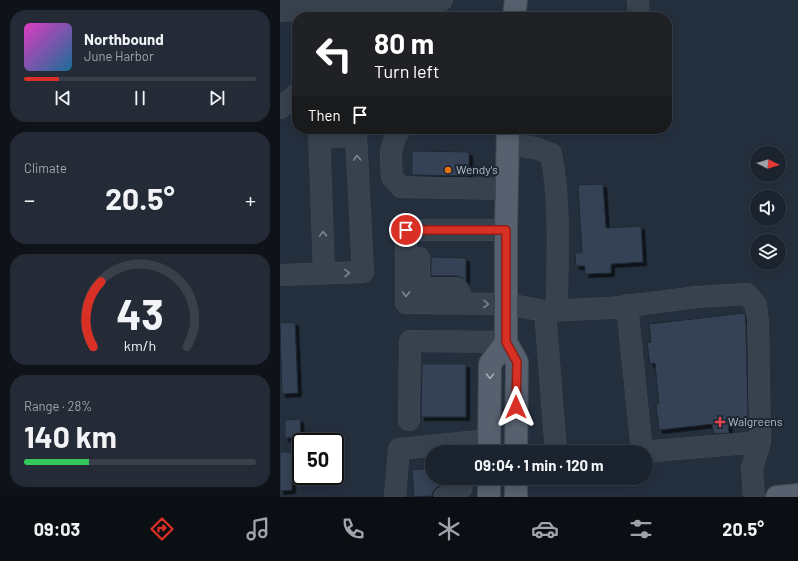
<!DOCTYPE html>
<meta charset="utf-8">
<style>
body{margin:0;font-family:Barlow,sans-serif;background:#242b36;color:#f1f3f6;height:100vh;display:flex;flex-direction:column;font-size:15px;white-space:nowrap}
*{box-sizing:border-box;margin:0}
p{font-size:13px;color:#a0a4aa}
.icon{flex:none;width:22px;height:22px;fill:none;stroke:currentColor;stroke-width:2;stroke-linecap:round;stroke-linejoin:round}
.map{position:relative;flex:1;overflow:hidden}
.drawer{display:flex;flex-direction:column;gap:10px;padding:10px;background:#0f1319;width:280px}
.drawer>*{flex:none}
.banner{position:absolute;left:12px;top:12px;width:380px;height:122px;border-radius:16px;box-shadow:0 2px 10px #0003,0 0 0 1px #39404a;background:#202124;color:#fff;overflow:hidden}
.needle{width:26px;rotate:95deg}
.buttons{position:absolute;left:470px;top:146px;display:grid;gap:8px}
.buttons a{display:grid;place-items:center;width:36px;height:36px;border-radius:50%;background:#1b232e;box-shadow:0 2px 10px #0003,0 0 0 1px #39404a;font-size:20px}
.speed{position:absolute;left:12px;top:433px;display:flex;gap:8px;font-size:20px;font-weight:700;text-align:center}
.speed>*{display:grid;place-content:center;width:52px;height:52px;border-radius:50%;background:#1b232e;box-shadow:0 2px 10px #0003,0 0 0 1px #39404a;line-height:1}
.speed .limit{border:2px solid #111;border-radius:6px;background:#fff;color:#111}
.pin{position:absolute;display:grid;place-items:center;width:34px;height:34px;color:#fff;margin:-17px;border:2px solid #fff;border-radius:50%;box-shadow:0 1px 4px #0007}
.me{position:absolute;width:44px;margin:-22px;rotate:0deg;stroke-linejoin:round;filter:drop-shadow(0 0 3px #0008)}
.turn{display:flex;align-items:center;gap:14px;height:84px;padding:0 16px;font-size:18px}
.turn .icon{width:52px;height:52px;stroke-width:2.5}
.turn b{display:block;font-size:28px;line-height:34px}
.then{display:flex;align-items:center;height:38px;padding:0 16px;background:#0003;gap:8px;font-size:15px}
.big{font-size:30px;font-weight:700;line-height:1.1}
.drawer .widget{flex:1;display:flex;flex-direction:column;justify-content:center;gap:6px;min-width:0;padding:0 14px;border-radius:16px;background:#242b36}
.drawer .dial{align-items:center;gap:0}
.dial svg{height:104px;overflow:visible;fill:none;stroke:#39404a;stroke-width:7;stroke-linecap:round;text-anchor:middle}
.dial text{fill:#f1f3f6;stroke:none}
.song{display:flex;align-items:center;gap:12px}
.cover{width:48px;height:48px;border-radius:6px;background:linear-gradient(135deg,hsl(310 70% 55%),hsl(200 70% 35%))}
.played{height:4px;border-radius:2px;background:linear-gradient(90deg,#d93025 15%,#39404a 15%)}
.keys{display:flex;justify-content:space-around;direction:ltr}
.heat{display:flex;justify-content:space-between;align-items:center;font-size:22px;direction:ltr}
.charge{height:6px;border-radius:3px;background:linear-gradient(90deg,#34c759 28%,#39404a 0)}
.trip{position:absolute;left:145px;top:445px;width:228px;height:40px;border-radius:20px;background:#1b232e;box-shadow:0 2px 10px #0003,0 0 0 1px #39404a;font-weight:700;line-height:40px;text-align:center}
.tab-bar{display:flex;height:64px;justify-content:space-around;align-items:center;background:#0b0e12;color:#a0a4aa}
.tab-bar .icon{width:28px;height:28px}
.tab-bar .current{color:#d93025}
.tab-bar b{font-size:18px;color:#f1f3f6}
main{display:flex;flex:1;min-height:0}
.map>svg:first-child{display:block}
</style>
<main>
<section class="drawer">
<div class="widget">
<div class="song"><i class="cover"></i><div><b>Northbound</b><p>June Harbor</p></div></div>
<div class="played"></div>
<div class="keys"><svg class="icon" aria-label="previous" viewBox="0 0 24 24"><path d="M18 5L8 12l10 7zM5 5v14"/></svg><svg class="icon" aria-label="pause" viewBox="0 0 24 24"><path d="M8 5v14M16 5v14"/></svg><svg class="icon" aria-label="next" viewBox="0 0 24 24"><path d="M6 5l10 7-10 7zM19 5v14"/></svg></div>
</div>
<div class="widget"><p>Climate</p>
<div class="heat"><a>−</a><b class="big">20.5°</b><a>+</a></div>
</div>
<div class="widget dial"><svg viewBox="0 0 100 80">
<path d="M14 69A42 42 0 1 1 86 69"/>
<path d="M14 69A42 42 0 0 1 20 19" stroke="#d93025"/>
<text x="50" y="56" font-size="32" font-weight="700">43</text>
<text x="50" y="72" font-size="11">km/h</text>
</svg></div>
<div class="widget"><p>Range · 28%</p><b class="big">140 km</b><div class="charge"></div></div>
</section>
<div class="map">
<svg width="518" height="497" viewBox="0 0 518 497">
<defs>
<filter id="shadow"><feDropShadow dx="3.5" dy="3.5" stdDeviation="0" flood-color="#0009"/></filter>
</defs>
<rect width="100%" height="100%" fill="#242f3e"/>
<path fill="#364354" stroke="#1f2835" filter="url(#shadow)" d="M132 151 189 152V176L132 175Z
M323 184 326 228 361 226 363 262 331 264V273L305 274V266H296L295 253H302L298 185Z
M151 257 186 258V281L183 278 177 276H151Z
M465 313 466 326 468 421 448 423 449 433 434 434 432 424 379 430 376 404H379L375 363 370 364 367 343 371 342 369 324Z
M15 322 18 393 2 394 0 323Z
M142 364H186V417H141Z
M20 419 21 437 5 438V420Z
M0 452H12V490L0 491Z
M152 468V478H171L170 483 157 487 153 492 152 496 134 497 132 470Z"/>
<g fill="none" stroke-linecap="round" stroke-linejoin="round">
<defs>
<path id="minor" d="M358 0 359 17
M0 11 162 0
M0 108 17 94
M39 129 44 273
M120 129 115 138 111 151V162L112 177 121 187 227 189
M228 144 255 148 271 154C281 202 277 261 277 311
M226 230H126V303L227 304 265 311 332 308 417 297 467 294 476 305 478 321 480 442 472 468 474 497
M139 258V282C141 287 143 288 148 288H177L185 304
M0 275 83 272 76 136 39 137
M347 305 362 452
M265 311 276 452
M129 420 130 341 226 342
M362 452 480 442
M115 497 119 449 209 440
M164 497C177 496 183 491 183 478"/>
<path id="major" d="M234 17 236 0
M228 129 226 230V342L237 362 236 452
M209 452 210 364 226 342
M209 478V497
M236 497V478
M497 497 518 495"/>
</defs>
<use href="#minor" stroke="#414a57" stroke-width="22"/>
<use href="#major" stroke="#414a57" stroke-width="24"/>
<use href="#minor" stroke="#38414e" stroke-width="21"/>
<use href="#major" stroke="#56606e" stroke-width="22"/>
</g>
<defs><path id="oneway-chevron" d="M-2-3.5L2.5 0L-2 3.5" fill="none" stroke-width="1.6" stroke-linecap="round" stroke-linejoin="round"/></defs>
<g stroke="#7c8592">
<use href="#oneway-chevron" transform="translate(77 158) rotate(-93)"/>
<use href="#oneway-chevron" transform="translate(43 234) rotate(-92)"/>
<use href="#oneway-chevron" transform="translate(67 273) rotate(-1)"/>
<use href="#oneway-chevron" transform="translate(126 294) rotate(90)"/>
<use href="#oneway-chevron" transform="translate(206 304) rotate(1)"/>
</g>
<use stroke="#a1aab7" href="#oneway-chevron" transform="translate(210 376) rotate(91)"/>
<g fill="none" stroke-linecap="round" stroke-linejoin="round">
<defs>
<path id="route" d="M126 230H226V342L237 362 236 407"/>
</defs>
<use href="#route" stroke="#8d1f18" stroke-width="10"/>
<use href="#route" stroke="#d93025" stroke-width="7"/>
</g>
<circle fill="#e8710a" stroke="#1d2633" stroke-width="1.5" cx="168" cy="170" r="4"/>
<path fill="#e0444e" stroke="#1d2633" stroke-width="1.5" d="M438 416h4v4h4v4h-4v4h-4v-4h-4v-4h4z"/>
<g text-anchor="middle" stroke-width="4" stroke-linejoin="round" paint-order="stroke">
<g font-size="12" fill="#b4bcc9" stroke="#1d2633" text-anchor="start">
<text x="176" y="174">Wendy's</text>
<text x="448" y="426">Walgreens</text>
</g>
</g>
</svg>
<div class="buttons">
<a><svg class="needle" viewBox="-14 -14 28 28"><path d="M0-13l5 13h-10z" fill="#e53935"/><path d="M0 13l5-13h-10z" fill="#a0a4aa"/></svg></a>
<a><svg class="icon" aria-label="sound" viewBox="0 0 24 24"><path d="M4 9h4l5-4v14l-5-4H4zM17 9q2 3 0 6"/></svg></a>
<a><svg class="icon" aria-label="layers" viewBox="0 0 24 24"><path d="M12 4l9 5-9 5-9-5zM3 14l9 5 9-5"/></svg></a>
</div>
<div class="speed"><div class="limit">50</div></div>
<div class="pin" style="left:126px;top:230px;background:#d93025"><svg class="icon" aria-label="arrive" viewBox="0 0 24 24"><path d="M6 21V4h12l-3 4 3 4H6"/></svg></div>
<svg class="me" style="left:236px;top:407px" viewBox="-20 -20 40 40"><path d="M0-17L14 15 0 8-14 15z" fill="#d93025" stroke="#fff" stroke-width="4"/></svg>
<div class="trip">09:04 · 1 min · 120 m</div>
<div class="banner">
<div class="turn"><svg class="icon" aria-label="left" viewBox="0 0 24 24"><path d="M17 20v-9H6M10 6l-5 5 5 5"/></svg><div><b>80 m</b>Turn left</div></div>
<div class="then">Then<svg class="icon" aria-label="arrive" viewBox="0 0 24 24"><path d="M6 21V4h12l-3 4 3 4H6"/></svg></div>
</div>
</div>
</main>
<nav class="tab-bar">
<b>09:03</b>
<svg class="icon current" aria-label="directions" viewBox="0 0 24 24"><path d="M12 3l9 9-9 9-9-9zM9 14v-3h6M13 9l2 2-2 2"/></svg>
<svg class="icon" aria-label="music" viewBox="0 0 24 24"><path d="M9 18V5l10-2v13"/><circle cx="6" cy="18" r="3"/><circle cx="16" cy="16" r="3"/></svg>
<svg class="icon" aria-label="phone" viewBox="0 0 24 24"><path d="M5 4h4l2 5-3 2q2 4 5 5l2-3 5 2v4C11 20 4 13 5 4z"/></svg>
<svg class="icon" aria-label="climate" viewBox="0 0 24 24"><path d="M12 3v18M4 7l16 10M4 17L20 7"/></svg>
<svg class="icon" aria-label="car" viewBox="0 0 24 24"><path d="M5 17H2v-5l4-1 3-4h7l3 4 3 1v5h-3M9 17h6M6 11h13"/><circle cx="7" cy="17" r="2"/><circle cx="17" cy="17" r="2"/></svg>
<svg class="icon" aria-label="filters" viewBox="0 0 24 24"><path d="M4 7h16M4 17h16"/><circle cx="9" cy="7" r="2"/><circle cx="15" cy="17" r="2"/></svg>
<b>20.5°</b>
</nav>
